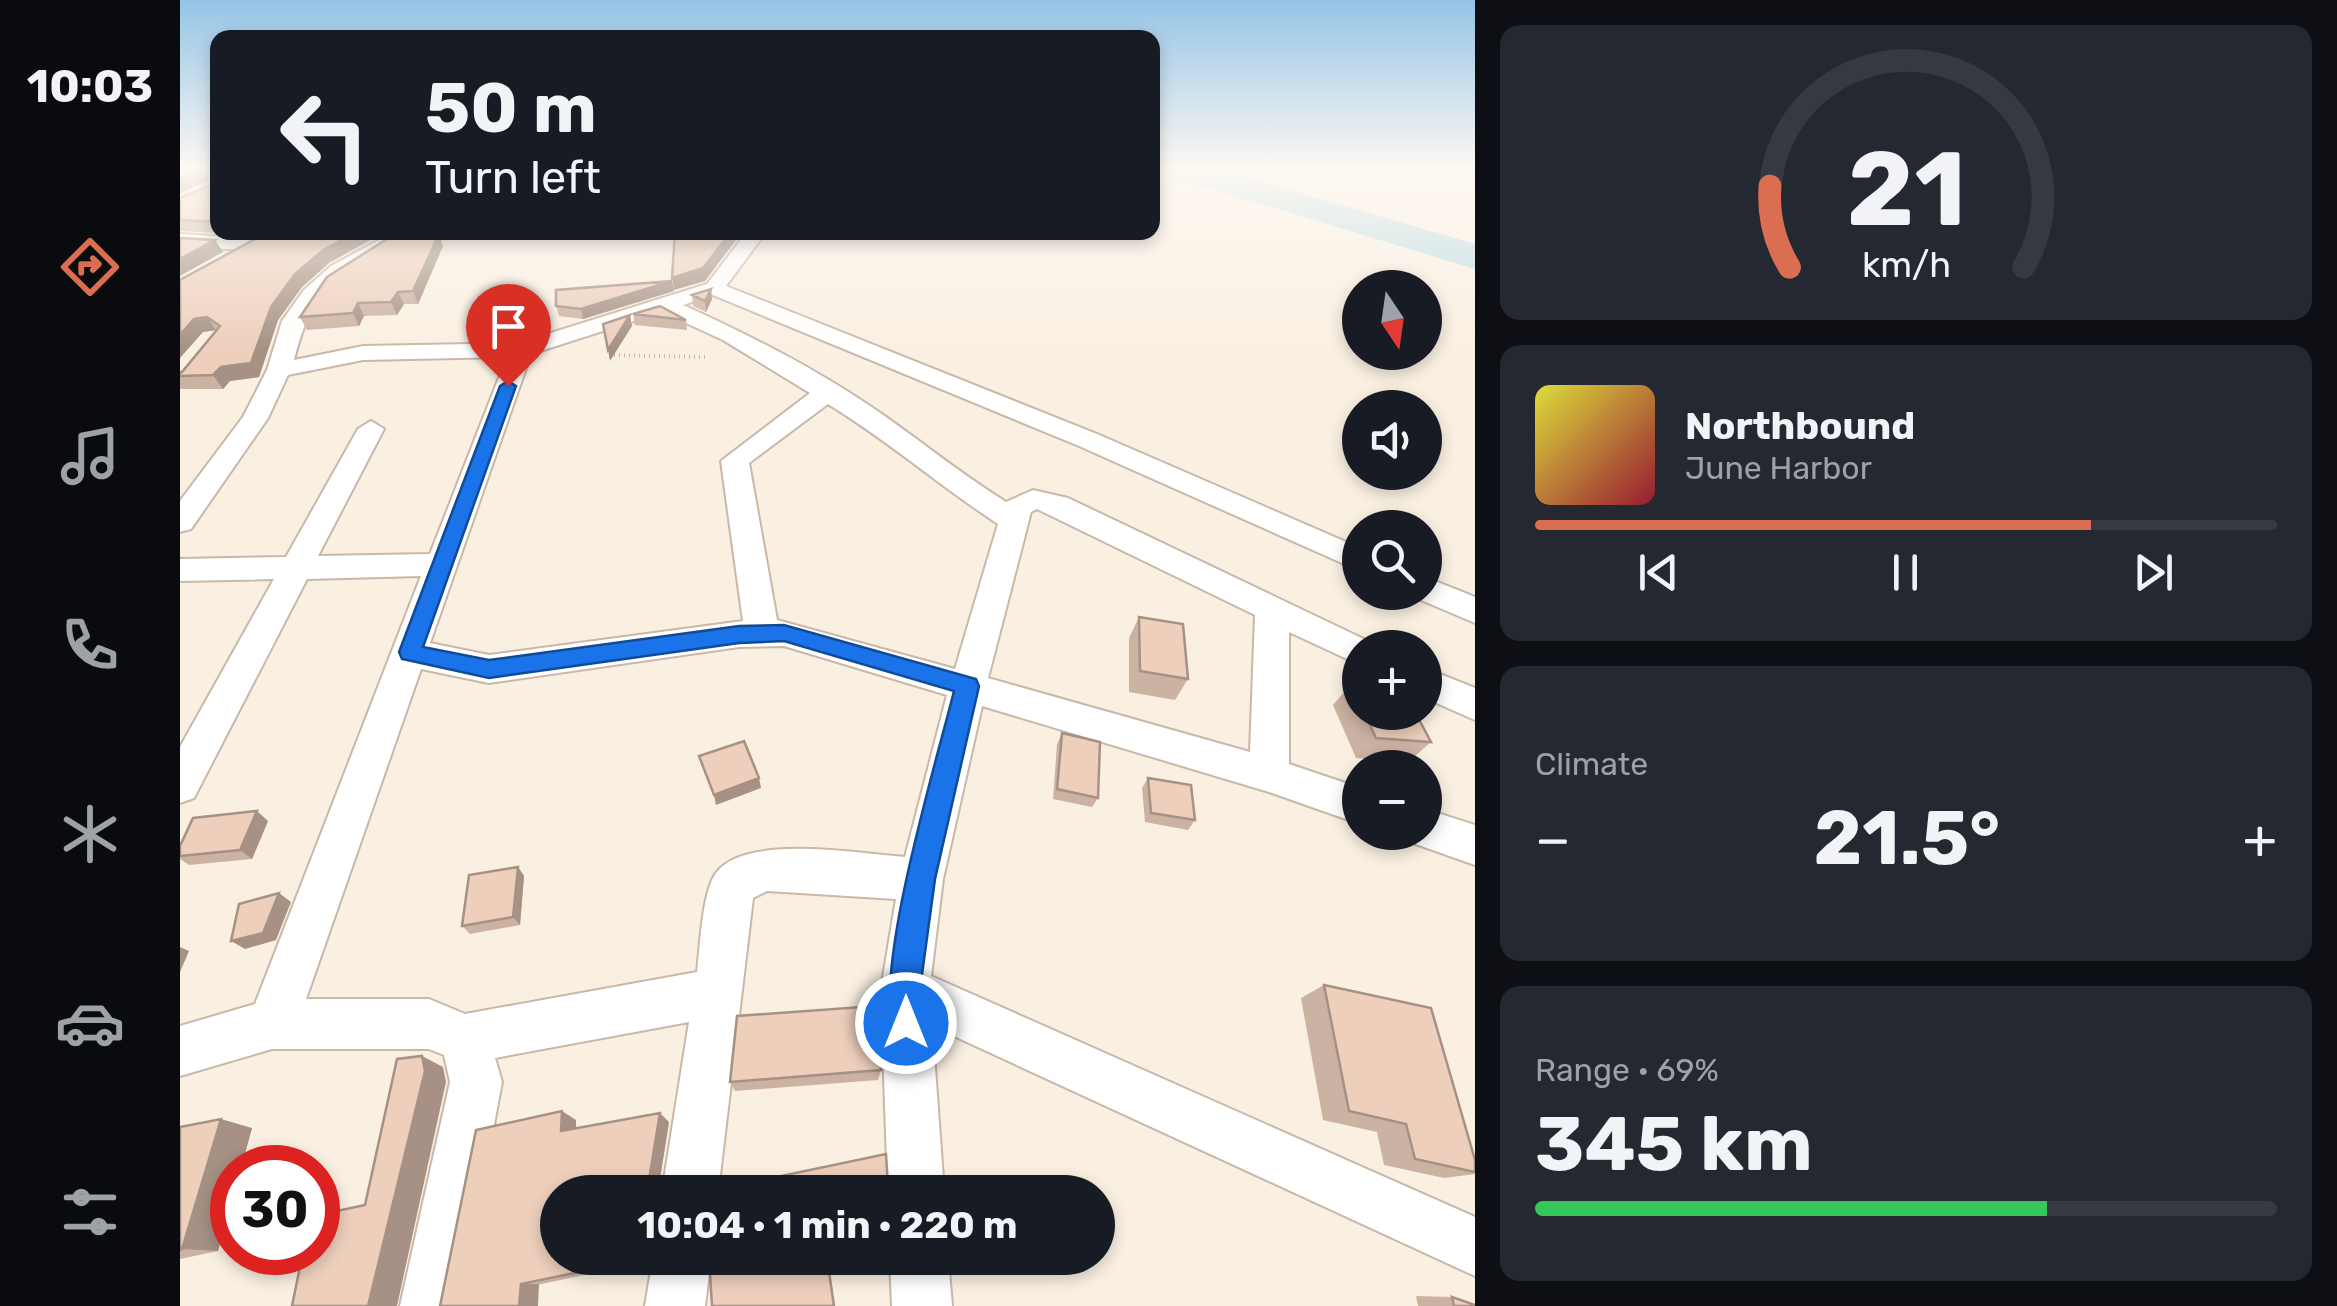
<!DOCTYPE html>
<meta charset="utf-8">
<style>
body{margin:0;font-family:Rubik,sans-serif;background:#242831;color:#f1f3f6;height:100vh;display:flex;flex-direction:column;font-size:38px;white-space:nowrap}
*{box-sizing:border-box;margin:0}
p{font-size:32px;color:#9ea1a6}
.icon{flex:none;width:55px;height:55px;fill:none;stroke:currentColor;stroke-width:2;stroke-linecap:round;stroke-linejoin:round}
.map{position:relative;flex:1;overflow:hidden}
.panel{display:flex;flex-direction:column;gap:25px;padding:25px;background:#0d0f14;width:862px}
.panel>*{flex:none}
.guide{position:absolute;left:30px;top:30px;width:950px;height:210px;border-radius:20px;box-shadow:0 5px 15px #0003;background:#171b24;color:#f1f3f6;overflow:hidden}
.needle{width:65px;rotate:167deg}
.buttons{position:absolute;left:1162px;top:270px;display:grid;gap:20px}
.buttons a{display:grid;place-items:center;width:100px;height:100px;border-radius:50%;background:#171b24;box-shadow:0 5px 15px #0003;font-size:50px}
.speed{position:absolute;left:30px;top:1145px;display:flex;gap:20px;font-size:50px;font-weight:700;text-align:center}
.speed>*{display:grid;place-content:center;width:130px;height:130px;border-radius:50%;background:#171b24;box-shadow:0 5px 15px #0003;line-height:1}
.speed .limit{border:15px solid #d22;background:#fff;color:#111}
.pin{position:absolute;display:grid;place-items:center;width:85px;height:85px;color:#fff;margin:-102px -42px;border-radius:50% 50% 50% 0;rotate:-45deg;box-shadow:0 0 10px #0007}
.pin .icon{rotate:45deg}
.me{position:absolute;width:110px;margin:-55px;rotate:0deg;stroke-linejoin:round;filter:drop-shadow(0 0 8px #0008)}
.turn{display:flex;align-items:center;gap:35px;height:210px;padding:0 50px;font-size:45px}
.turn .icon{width:130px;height:130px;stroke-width:2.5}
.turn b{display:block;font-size:70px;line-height:85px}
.big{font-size:75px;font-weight:700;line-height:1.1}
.panel .tile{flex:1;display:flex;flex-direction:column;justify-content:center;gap:15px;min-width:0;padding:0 35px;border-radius:20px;background:#242831}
.panel .dial{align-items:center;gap:0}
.dial svg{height:260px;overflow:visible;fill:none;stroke:#363941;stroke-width:7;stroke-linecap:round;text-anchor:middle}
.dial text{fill:#f1f3f6;stroke:none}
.song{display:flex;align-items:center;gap:30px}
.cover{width:120px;height:120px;border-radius:15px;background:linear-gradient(135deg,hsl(60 70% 55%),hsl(350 70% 35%))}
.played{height:10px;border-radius:5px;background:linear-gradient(90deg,#db6e50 75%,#363941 75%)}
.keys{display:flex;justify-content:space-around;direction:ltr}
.heat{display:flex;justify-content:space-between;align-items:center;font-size:55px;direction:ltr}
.charge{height:15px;border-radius:8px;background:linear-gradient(90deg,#34c759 69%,#363941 0)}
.trip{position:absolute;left:360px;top:1175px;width:575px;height:100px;border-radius:50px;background:#171b24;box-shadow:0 5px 15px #0003;font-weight:700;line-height:100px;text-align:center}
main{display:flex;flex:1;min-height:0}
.dock{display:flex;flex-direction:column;width:180px;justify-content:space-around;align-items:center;background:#090b0e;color:#9ea1a6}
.dock .icon{width:70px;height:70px}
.dock .on{color:#db6e50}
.dock b{font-size:45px;color:#f1f3f6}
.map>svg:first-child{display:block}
</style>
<main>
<nav class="dock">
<b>10:03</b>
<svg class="icon on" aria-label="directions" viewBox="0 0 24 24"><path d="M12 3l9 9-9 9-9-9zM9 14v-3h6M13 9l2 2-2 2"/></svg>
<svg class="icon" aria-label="music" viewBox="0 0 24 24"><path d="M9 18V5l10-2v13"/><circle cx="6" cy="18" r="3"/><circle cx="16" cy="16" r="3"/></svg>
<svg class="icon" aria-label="phone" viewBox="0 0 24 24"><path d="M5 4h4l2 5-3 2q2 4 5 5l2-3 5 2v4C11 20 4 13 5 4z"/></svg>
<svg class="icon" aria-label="climate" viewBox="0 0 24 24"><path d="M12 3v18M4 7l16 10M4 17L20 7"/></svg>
<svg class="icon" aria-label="car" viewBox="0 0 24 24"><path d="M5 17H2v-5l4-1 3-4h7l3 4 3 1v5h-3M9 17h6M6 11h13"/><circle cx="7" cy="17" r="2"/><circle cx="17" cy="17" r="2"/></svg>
<svg class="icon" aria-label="filters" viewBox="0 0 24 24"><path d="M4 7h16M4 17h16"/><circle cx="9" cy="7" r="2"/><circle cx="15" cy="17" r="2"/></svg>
</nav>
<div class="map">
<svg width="1295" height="1306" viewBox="0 0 1295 1306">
<rect width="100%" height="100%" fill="#faf0e2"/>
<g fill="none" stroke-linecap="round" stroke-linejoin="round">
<path fill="#b8dce2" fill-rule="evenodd" d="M978 167H1032L1295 244V269L983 174Z"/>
<defs>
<path id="minor" d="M214 232H238C226 243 210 250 196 257 143 286 129 302 114 360L183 346 339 343 527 284 567 232H586L546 286 917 434 1180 548V571L899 446 533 295 503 305C572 336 644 373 706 417 747 446 784 476 826 502L853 490 888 498 1192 643 1195 648H1180V665L1109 632V764L1180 788V824L1089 792 802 706 763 879 751 976 1295 1217V1276L752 1026 764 1192H708L701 989 716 899 587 891 573 898 538 1192H482L509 1022 315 1058 322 1082 280 1306H220L270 1082 264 1055 249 1049H92L0 1076V1026L75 1004 241 576 127 579 14 798 0 803V747L94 579 0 581V559L106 557 178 429 191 421 204 429 138 556 250 554 327 357 183 360 108 375 88 418 11 529 0 532V501L63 417 87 370 102 321 124 290 151 266ZM482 312 543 340 630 393 541 461 563 621 309 655 250 643 351 354ZM648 404C707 440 760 486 818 524L775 669 597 620 569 463ZM857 509 1075 615 1070 752 808 678 851 512ZM604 646 767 695 725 857C680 854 565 833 536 873 522 892 520 948 517 972L285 1014 249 999H126L241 669 309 683 559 647Z
M0 234 79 239 88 245 79 251 0 246Z
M1245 577 1295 597V623L1234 597 1231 592H1245Z
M1245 668 1295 688V720L1245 698Z
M1245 809 1295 825V865L1230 842 1226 832H1245Z
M473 1258H531L525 1306H465Z
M710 1258H768L772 1306H712Z"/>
</defs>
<use href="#minor" stroke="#c9b8aa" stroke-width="4"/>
<path stroke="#d1b39f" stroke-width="4" stroke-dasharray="1 4" stroke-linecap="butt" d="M429 355 526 357"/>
<use href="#minor" fill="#fff" fill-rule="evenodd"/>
</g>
<path fill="#ccb2a2" d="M0 167H38V232H78L73 235 0 231V198L33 184 34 178 0 193Z
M218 232H274L261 241 263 246 238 304H224L217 315 184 316 179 326 127 330 120 317Z
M149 263 122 287 98 320 79 377 50 381 43 389H0V372H2L37 330 23 332 0 280Z
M531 289 532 299 526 312 513 306 512 295Z
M494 291 403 319 379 316 376 306Z
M453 314 506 320 507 330 455 325Z
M959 617 1008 679 995 700 949 692V638Z
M1171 684 1180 685V712H1235L1251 742 1228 762 1176 758 1153 705Z
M882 733 918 798 912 807 873 799 877 744Z
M968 778 1015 820 1008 830 965 822 962 788Z
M88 821 72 859 9 865 0 859V846Z
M338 867 344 876 340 925 290 934 282 926Z
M1144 985 1295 1160V1174L1264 1178 1204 1165 1197 1132 1143 1120 1121 998Z
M701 1070 698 1080 555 1091 550 1082Z
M396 1120V1129L489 1122 478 1191H493L496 1192H378L471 1258 469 1261 260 1306Z
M0 1127 72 1128 61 1168H52V1198L38 1251 0 1259Z
M1236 1296 1272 1297 1295 1306H1238Z"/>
<path fill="#a69184" d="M26 167H31L36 177 0 193V179Z
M177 232H205L149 263 122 287 98 320 79 377 50 381 43 389 33 375 91 307 115 274 143 250Z
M274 232 261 241 263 246 238 304 233 291 250 233Z
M551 232H562L525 281 494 290 492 278Z
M35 240 43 252 0 276V259Z
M492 281 494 291 403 319 401 309Z
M531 289 532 299 526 312 525 301Z
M218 292 224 304 217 315 211 302Z
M178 303 184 316 179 326 173 313Z
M450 315 452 326 430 361 428 350Z
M27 317 36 330 23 332 0 358V335L14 319Z
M579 778 581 788 536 805 534 795Z
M77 811 88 821 72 859 60 850Z
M338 867 344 876 340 925 333 917Z
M99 893 111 902 96 940 65 949 51 941Z
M0 947 9 951 0 972Z
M242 1056 263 1067 266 1082 217 1306H188Z
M382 1111 396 1120V1139L381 1131Z
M480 1113 489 1122 478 1191H472L468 1186Z
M41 1119 72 1128 61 1168H52V1198L38 1251 2 1249Z
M341 1284H359L358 1306H339Z"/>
<path fill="#edcfbc" stroke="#a69184" stroke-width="2.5" d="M0 167H26L0 179Z
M33 167H38V222L0 220V198L33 184 36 169Z
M88 232H177L143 250 115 274 91 307 71 363 41 367 33 375 0 376V372H2L40 326 27 317 14 319 0 335V280Z
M218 232 259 234 233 291 218 292 211 302 178 303 173 313 120 317 147 277Z
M495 232H551L523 268 492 278Z
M0 238 35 240 0 259Z
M492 281 401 309 376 306V290Z
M531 289 525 301 512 295Z
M480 306 506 320 453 314Z
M450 315 428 350 423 324Z
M959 617 1003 624 1008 679 960 671Z
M1171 684 1180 685V703Z
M1184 712H1235L1251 742 1196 738Z
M882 733 920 742 918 798 877 789Z
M564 741 579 778 534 795 519 756Z
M968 778 1011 785 1015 820 971 813Z
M77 811 60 850 0 856V846L13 818Z
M338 867 333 917 282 926 289 875Z
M99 893 83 933 51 941 59 904Z
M1144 985 1251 1008 1295 1160V1172L1235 1159 1226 1124 1169 1111Z
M695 1006 701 1070 550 1082 557 1016Z
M242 1056 245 1071 188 1306H112L123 1252H138V1215L185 1205 217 1059Z
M382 1111 381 1131 480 1113 468 1186 472 1191H493V1192H378V1258H459L457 1260 341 1284 339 1306H260L296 1130Z
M41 1119 2 1249 0 1250V1127Z
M706 1154 708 1187 724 1191V1192H525Z
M529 1258H647L654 1306H532Z
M1272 1297 1295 1305V1306H1274Z"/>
<linearGradient id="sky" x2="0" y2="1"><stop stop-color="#95c4e6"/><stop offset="0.48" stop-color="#fdf8f2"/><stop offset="1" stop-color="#fdf8f2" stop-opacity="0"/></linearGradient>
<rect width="1295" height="350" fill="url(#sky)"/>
<path fill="#1a73e8" stroke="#114b97" stroke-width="2.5" d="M328 381 336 386 243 647 309 660 559 626 604 625 796 679 799 686 755 879 740 989 743 1023 738 1034 726 1039 715 1034C691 976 757 760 774 691L604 641 559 643 309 678 222 659 219 652 320 386Z"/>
</svg>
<div class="buttons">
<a><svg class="needle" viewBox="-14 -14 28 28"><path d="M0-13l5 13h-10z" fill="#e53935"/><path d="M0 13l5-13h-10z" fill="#9ea1a6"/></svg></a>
<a><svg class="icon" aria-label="sound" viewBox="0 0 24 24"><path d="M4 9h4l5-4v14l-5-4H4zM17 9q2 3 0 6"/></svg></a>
<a><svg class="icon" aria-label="search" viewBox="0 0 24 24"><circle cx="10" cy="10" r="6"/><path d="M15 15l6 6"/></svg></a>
<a>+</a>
<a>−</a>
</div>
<div class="speed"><div class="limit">30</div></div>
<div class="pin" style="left:328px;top:386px;background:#d93025"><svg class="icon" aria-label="arrive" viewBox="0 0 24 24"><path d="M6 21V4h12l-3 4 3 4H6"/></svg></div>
<svg class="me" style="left:726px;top:1023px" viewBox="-20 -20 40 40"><circle r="17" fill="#1a73e8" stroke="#fff" stroke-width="3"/><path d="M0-11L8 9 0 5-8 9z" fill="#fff"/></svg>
<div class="trip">10:04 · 1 min · 220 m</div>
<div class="guide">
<div class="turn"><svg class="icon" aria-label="left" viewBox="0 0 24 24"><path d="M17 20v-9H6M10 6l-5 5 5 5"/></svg><div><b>50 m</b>Turn left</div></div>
</div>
</div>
<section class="panel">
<div class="tile dial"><svg viewBox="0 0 100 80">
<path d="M14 69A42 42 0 1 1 86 69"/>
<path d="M14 69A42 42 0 0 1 8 44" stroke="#db6e50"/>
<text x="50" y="56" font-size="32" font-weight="700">21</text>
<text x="50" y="72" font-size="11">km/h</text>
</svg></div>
<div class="tile">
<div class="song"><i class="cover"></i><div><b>Northbound</b><p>June Harbor</p></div></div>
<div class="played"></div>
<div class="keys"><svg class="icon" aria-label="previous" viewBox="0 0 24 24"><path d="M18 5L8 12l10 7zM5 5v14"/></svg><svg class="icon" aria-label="pause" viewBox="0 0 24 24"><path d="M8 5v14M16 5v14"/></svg><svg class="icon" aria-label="next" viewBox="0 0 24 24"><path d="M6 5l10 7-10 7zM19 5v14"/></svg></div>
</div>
<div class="tile"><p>Climate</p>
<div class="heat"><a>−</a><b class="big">21.5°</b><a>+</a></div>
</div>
<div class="tile"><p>Range · 69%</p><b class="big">345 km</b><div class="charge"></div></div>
</section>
</main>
